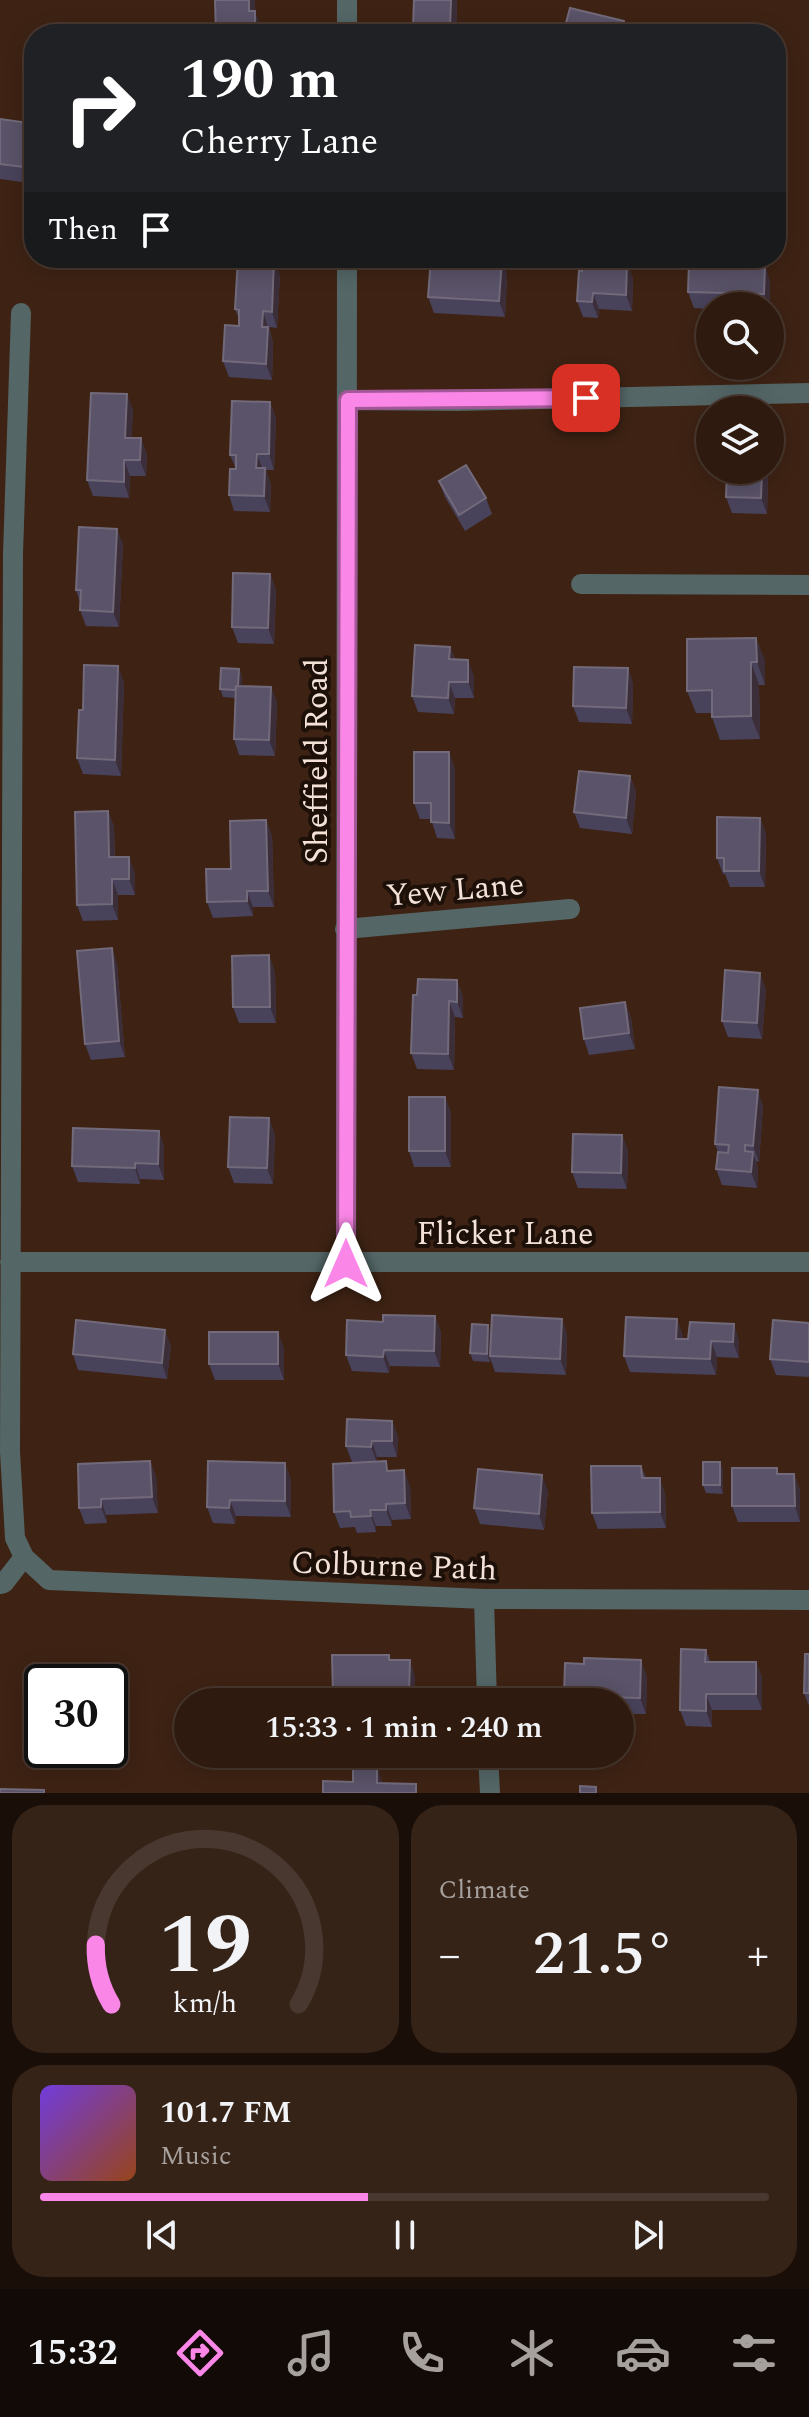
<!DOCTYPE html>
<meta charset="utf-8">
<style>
body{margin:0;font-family:Spectral,serif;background:#362318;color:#f1f3f6;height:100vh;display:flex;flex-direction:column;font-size:30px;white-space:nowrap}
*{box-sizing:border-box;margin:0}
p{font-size:26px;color:#a7a19e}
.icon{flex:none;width:44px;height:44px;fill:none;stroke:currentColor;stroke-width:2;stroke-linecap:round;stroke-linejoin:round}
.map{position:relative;height:1793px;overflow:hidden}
.sheet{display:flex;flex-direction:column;gap:12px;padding:12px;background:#190e08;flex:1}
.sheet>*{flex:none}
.top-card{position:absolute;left:24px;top:24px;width:762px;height:244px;border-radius:32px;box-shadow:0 4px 20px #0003,0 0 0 2px #49382f;background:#202124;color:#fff;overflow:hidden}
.buttons{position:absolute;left:696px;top:292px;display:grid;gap:16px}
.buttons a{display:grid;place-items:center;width:88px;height:88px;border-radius:50%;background:#2e1a0f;box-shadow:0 4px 20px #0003,0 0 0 2px #49382f;font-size:40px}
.speed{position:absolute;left:24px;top:1664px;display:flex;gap:16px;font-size:40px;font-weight:700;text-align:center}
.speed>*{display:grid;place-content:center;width:104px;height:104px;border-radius:50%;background:#2e1a0f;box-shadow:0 4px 20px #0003,0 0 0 2px #49382f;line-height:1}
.speed .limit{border:4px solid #111;border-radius:12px;background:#fff;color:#111}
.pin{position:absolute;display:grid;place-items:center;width:68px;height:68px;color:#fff;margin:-34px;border-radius:16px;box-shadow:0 4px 12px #0006}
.me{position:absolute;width:88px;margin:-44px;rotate:0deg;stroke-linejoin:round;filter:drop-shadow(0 0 6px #0008)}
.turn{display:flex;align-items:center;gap:28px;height:168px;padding:0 24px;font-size:36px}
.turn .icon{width:104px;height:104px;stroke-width:2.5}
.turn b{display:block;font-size:56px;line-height:68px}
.then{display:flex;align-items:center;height:76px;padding:0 24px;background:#0003;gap:16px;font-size:30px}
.big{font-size:60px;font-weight:600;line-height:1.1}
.sheet .card{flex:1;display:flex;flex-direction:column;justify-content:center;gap:12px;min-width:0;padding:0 28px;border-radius:32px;background:#362318}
.sheet .dial{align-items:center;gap:0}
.dial svg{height:208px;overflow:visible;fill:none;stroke:#49382f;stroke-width:7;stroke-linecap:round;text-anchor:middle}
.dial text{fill:#f1f3f6;stroke:none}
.song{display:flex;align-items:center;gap:24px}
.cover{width:96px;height:96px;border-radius:12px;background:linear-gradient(135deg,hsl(260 70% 55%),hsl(20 70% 35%))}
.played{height:8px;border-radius:4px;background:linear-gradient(90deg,#fa87e7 45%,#49382f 45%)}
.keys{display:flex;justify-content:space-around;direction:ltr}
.heat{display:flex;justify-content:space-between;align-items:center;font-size:44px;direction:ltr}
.sheet .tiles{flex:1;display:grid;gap:12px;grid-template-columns:1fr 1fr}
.card:last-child{grid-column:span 2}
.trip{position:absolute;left:174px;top:1688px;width:460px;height:80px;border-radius:40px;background:#2e1a0f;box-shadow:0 4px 20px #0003,0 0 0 2px #49382f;font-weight:600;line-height:80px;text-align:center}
.dock{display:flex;height:128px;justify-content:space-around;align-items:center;background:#120a06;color:#a7a19e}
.dock .icon{width:56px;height:56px}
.dock .on{color:#fa87e7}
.dock b{font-size:36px;color:#f1f3f6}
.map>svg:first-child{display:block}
</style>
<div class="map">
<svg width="809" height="1793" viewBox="0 0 809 1793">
<rect width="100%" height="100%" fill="#3e2314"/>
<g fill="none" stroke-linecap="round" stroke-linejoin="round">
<path stroke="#546666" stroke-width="20" d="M347 34V0
M21 313 13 554 10 1452 15 1538 24 1557
M348 400 458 401 809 393
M581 584 809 585
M345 929 570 909
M10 1262H809
M346 1264 347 258
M0 1584 4 1583 24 1557 49 1580 484 1599 809 1600
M484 1599 487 1702
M488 1754 490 1793"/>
</g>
<path fill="#48425b" d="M414 0H457L456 34H416L413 27Z
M0 119 29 123V183L0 179Z
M502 260 507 276 505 317 434 313 428 297Z
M627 263 633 279 632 311 599 309 598 318 583 317 577 301 582 271Z
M280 275 277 328 269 327 273 343 272 380 229 377 223 361 239 326V319L235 309Z
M770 281V306H710V309L694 308 688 292Z
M270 402 276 418 274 470H266L271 484 270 512 234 511 229 495 236 469 230 455Z
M133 410 131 438 147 454 146 476H130L129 498 93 496 87 480Z
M727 470H768L767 514 732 513 726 497Z
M439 481 486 498 492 514 465 531 445 497Z
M123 544 119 627 86 626 80 610V602L76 590Z
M270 574 276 590 274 644 238 643 232 627Z
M687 639 765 660V685H759L760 739 720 740 712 717V713H696L687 691Z
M450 647 455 659 474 676V698H455L454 714 418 712 412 696Z
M628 668 633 684 632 724 579 722 573 706Z
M239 669 242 677 241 686 271 687 277 703 275 756 239 755 234 739 235 698 223 697 220 689Z
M124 682 121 776 83 774 77 758 83 710Z
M455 768V839L437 838 431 819H420L414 803Z
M630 776 636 792 632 834 580 828 574 812Z
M108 811 114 827 115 857 135 873V895H118V920L83 921 77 905Z
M760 818 766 834 765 887H730L725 874H723L717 858Z
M266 820 272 836 274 907H253V916L213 918 207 902Z
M112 948 117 964 125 1057 91 1060 85 1044Z
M275 971 276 1023H239L233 1007Z
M766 989 762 1039 728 1037 722 1021Z
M417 995 463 996V1018L455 1017 454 1070 417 1069 411 1053Z
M625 1002 631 1018 635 1049 589 1055 584 1039Z
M445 1097 451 1113V1167H414L409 1151Z
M763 1106 759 1162 756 1161 758 1168 757 1188 722 1185 716 1169 718 1152 715 1144Z
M159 1131 164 1147V1180L140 1179V1184L78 1182 72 1166Z
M275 1134 273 1184 234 1183 228 1167Z
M622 1135 628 1151 627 1189 578 1188 572 1172Z
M435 1316 441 1332 440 1367 390 1366 389 1373 352 1371 346 1355 383 1322Z
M562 1319 567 1335 566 1375 495 1372 490 1358V1362L473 1361 470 1353 491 1331Z
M809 1323V1377L776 1375 770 1359Z
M683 1335V1339L739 1340V1358L717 1357 716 1375 630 1372 624 1356Z
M171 1346 167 1379 78 1370 73 1354Z
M284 1348V1380H215L209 1364Z
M392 1421 398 1437 397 1457H377V1462L410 1486 411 1519 392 1520V1526H376V1532L357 1533 355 1527 340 1528 334 1512 364 1462H352L346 1446Z
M150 1461 156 1477 158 1513 106 1515 107 1523 85 1524 79 1508Z
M720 1462 723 1470V1494L706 1493 703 1485Z
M641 1466 646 1478 665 1493 666 1528 598 1529 592 1513Z
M777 1468 779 1474H794L800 1490V1522H738L732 1506Z
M291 1479V1517L236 1516 235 1524 213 1523 207 1507Z
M548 1491 544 1530 480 1524 474 1508Z
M706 1650 710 1662H756L762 1678V1710H712V1727L686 1726 680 1710Z
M809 1654V1706L804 1693Z
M389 1655 391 1660 415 1676V1702H335L333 1695Z
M647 1676 646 1714H620V1702H566L564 1696Z
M297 1754H317V1757L297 1756Z"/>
<path fill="#3c2e39" d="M249 0H255V27L249 11Z
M451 0H457L456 34H452L450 28Z
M255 11 261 27V34H255Z
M624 21 628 34H620Z
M29 123 34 137V145L29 183 23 167Z
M274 259 280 275 277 328 272 312Z
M502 260 507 276 505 317 499 301Z
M627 263 633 279 632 311 626 295Z
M765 265 770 281V306H768L764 294Z
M593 293 599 309 598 318 592 302Z
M263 311 273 343 272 380 266 364 262 327Z
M127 394 133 410 131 454 125 438Z
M270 402 276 418 274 470 269 454Z
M141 438 147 454 146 476 140 460Z
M257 454 263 470 256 468Z
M124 460 130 476 129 498 124 482Z
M265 468 271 484 270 512 264 496Z
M762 470H768L767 514 761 498Z
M117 529 123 544 119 627 113 612Z
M270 574 276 590 274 644 268 628Z
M756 638 765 660V685L757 662Z
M450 647 456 663 449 659Z
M468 660 474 676V698L468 682Z
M751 662 759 685 760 739 751 716Z
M118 666 124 682 121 776 115 760Z
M628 668 633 684 632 724 626 708Z
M239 669 242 677 241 699 238 691Z
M449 682 455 698 454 714 448 698Z
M271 687 277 703 275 756 269 740Z
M449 752 455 768V839L449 823Z
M630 776 636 792 632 834 626 818Z
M108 811 114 827 115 873 109 857Z
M760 818 766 834 765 887 759 871Z
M266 820 272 836 274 907 268 891Z
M129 857 135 873V895L129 879Z
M112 879 118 895V920L112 904Z
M247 891 253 907V916L247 901Z
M112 948 117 964 125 1057 119 1041Z
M269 955 275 971 276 1023 270 1007Z
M760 973 766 989 762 1039 757 1023Z
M457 980 463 996V1018L457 1002Z
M449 1001 455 1017 454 1070 448 1054Z
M625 1002 631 1018 635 1049 629 1033Z
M758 1090 763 1106 759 1162 753 1146Z
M445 1097 451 1113V1167L445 1151Z
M269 1118 275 1134 273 1184 267 1168Z
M159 1131 164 1147V1180L158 1164Z
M622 1135 628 1151 627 1189 621 1173Z
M753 1152 758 1168 757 1188 751 1172Z
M135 1163 140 1179V1184L135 1168Z
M435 1316 441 1332 440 1367 434 1351Z
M562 1319 567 1335 566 1375 560 1359Z
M677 1319 683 1335 682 1355 676 1339Z
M734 1324 739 1340V1358L733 1342Z
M488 1325 491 1333 490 1362 487 1354Z
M165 1330 171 1346 167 1379 162 1363Z
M278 1332 284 1348V1380L278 1364Z
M711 1341 717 1357 716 1375 710 1359Z
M384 1350 390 1366 389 1373 383 1357Z
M392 1421 398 1437 397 1457 392 1441Z
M372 1441 377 1457V1463L371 1447Z
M150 1461 156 1477 158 1513 152 1497Z
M720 1462 723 1470V1494L720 1485Z
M285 1463 291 1479V1517L285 1501Z
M404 1470 410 1486 411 1519 405 1503Z
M794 1474 800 1490V1522L795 1506Z
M542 1475 548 1491 544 1530 539 1514Z
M660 1478 665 1493 666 1528 660 1512Z
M101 1499 106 1515 107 1523 101 1507Z
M230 1500 236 1516 235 1524 229 1508Z
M386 1504 392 1520V1526L386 1510Z
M370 1510 376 1526V1532L371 1516Z
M410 1660 415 1676V1702H412L409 1693Z
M641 1660 647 1676 646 1714 640 1698Z
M756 1662 762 1678V1710L756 1694Z
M706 1694 712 1710V1727L706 1711Z
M377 1767 385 1790 377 1783Z"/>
<path fill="#5a5369" stroke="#726a7a" stroke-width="2" d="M215 0H249V11H255V34H216Z
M414 0H451L450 28 413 27Z
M570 8 624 21 620 34H563Z
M0 119 29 123 23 167 0 164Z
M238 258 274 259 272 312 263 311 262 327H268L266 364 223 361 225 325 239 326V310L235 309Z
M431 258H464L502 260 499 301 428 297Z
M582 261 627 263 626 295 593 293 592 302 577 301 579 270 582 271Z
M689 263 765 265 764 294 688 292Z
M91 393 127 394 125 438H141L140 460H124V482L87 480Z
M232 401 270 402 269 454H257L256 468H265L264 496 229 495 230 469H236V455H230Z
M466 465 486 498 459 515 439 481Z
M727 470H762L761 498 726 497Z
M79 527 117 529 113 612 80 610 81 590H76Z
M233 573 270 574 268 628 232 627Z
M756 638 757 662H751V716L712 717V690L687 691V639Z
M415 645 450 647 449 659 468 660V682H449L448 698 412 696Z
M84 665 118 666 115 760 77 758 79 710H83Z
M574 667 628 668 626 708 573 706Z
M221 668 239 669 238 686H236L235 690 220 689Z
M236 686 271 687 269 740 234 739Z
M414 752H449V823L431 822V803H414Z
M579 771 630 776 626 818 574 812Z
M108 811 109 857H129V879H112V904L77 905 75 812Z
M717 817 760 818 759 871H724V858H717Z
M266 820 268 891H247V901L207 902 206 869H231L230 821Z
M112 948 119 1041 85 1044 77 951Z
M269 955 270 1007H233L232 956Z
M725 970 760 973 757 1023 722 1021Z
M418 979 457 980V1002L449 1001 448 1054 411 1053 413 995H417Z
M625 1002 629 1033 584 1039 580 1008Z
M719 1087 758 1090 753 1146 745 1145V1151L753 1152 751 1172 716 1169 718 1152 728 1153 729 1145 715 1144Z
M409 1097H445V1151H409Z
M230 1117 269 1118 267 1168 228 1167Z
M73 1128 159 1131 158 1164 135 1163V1168L72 1166Z
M573 1134 622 1135 621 1173 572 1172Z
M383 1315 435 1316 434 1351 384 1350 383 1357 346 1355 347 1320 383 1322Z
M492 1315 562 1319 560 1359 490 1356Z
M626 1317 677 1319 676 1339H688L690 1322 734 1324 733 1342 711 1341 710 1359 624 1356Z
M76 1320 165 1330 162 1363 73 1354Z
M773 1320 809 1323V1362L770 1359Z
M472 1324 488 1325 487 1354 470 1353Z
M209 1332H278V1364H209Z
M347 1419 392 1421V1441H372L371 1447 346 1446Z
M150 1461 152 1497 101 1499V1507L79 1508 78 1464Z
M208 1461 285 1463V1501L230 1500 229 1508 207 1507Z
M386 1461 387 1471 404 1470 405 1503 386 1504V1510H370L371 1516 351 1517 350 1511 334 1512 333 1464Z
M703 1462H720V1485H703Z
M591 1466H641L642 1478H660V1512L592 1513Z
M732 1468H777V1474H794L795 1506H732Z
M478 1469 542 1475 539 1514 474 1508Z
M681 1649 706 1650 705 1662H756V1694H706V1711L680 1710Z
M805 1654H809V1693H804Z
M332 1655H389V1660H410L409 1693H377V1702H359V1695H333Z
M584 1658 641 1660 640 1698 564 1696 565 1663 584 1664Z
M353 1767H377V1783L416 1784V1793H323V1781L353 1782Z
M580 1786 596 1787V1793H580Z
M0 1789 44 1790V1793H0Z"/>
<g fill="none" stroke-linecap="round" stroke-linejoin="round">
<defs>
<path id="route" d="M346 1264 348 400 586 398"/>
</defs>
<use href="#route" stroke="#a25896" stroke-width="20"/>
<use href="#route" stroke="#fa87e7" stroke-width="14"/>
</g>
<g text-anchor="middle" stroke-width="8" stroke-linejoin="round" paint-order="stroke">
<g font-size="32" fill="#f4e2d8" stroke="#1c1009">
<text transform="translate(316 761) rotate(-90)" y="11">Sheffield Road</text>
<text transform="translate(455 889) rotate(-5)" y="11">Yew Lane</text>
<text x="505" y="1244">Flicker Lane</text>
<text transform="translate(394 1565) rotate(2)" y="11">Colburne Path</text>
</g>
</g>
</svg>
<div class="buttons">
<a><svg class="icon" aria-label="search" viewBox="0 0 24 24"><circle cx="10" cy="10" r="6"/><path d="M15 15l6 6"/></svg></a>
<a><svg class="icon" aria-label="layers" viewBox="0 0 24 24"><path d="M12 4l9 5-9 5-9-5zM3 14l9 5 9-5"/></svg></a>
</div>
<div class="speed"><div class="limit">30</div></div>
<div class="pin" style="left:586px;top:398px;background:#d93025"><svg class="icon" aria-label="arrive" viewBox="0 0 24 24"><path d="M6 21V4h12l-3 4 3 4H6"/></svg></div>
<svg class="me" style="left:346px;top:1264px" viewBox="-20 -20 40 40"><path d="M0-17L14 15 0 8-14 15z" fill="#fa87e7" stroke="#fff" stroke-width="4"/></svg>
<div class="trip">15:33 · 1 min · 240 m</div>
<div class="top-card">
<div class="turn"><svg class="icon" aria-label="right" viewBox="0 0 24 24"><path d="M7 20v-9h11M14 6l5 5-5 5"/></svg><div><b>190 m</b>Cherry Lane</div></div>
<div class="then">Then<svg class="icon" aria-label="arrive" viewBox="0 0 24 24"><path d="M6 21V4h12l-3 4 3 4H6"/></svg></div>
</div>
</div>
<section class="sheet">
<div class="tiles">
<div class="card dial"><svg viewBox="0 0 100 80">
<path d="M14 69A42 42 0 1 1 86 69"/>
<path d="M14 69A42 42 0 0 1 8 46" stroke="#fa87e7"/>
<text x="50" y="56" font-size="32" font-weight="700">19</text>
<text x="50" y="72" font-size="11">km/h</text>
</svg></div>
<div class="card"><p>Climate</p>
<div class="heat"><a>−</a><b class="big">21.5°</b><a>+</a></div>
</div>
<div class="card">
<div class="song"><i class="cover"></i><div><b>101.7 FM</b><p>Music</p></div></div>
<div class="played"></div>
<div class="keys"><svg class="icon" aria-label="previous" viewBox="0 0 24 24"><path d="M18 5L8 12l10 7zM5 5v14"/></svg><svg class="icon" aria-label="pause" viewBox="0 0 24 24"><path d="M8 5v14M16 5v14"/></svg><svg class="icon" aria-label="next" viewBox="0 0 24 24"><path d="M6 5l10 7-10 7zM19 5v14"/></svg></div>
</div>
</div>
</section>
<nav class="dock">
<b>15:32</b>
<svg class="icon on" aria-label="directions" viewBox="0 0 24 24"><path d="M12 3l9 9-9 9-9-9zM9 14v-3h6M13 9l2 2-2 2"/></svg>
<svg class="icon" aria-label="music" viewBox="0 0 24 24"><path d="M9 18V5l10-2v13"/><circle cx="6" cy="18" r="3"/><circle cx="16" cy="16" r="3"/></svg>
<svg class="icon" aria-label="phone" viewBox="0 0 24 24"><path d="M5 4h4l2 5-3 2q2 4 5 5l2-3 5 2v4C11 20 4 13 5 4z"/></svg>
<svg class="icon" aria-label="climate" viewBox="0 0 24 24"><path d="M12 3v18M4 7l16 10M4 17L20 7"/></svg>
<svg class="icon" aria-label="car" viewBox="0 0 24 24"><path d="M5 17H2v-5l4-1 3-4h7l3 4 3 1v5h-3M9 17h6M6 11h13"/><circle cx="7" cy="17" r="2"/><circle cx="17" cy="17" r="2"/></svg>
<svg class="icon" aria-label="filters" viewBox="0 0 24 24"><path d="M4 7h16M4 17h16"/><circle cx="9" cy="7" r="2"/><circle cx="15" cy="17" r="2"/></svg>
</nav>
